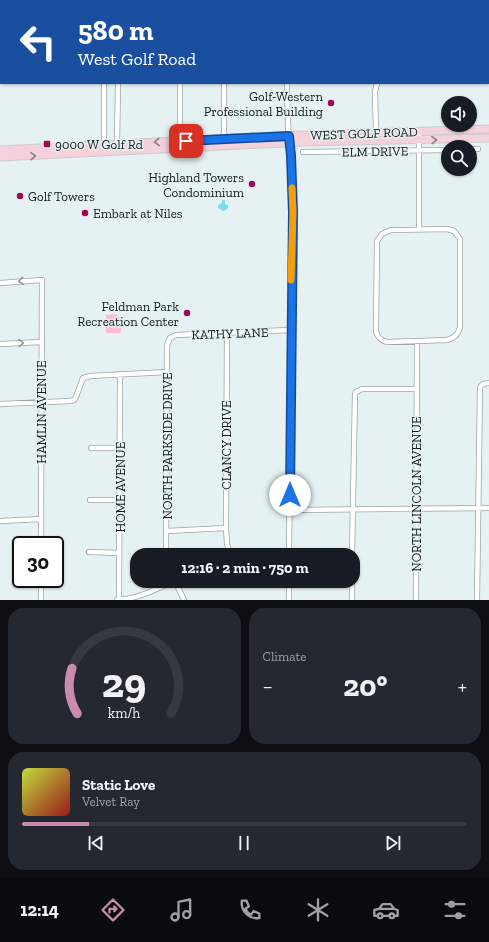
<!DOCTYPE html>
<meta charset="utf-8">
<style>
body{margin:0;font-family:"Zilla Slab",serif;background:#242831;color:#f1f3f6;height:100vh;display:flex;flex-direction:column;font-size:15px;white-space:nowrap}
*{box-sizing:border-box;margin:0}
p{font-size:13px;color:#9ea1a6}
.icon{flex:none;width:22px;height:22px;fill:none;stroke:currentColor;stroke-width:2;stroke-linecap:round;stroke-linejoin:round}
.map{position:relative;height:600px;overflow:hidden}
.panel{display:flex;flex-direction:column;gap:8px;padding:8px;background:#0d0f14;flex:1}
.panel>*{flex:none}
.banner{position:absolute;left:0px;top:0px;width:489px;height:84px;box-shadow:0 1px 3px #0004;background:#1a4fa0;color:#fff;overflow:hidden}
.tools{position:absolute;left:441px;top:96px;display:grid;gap:8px}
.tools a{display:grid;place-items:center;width:36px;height:36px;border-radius:50%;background:#171b24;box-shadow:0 1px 3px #0004;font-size:20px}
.speed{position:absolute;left:12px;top:536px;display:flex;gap:8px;font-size:20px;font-weight:700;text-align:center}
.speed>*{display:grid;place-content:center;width:52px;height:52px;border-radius:50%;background:#171b24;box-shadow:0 1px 3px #0004;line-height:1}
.speed .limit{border:2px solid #111;border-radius:6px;background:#fff;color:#111}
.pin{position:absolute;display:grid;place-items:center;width:34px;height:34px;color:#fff;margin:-17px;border-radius:8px;box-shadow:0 2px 6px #0006}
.me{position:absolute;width:44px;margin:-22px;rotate:0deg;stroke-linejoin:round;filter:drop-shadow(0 0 3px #0008)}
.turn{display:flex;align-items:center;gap:14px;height:84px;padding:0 12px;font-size:18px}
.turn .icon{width:52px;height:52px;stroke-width:2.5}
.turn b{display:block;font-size:28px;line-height:34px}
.big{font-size:30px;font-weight:700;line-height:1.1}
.panel .card{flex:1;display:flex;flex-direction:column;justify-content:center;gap:6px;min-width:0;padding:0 14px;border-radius:16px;background:#242831}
.panel .dial{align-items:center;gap:0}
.dial svg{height:104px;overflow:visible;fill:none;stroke:#363941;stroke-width:7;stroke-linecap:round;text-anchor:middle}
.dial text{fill:#f1f3f6;stroke:none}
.song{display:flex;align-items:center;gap:12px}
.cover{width:48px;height:48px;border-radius:6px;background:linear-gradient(135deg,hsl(70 70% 55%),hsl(0 70% 35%))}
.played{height:4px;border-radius:2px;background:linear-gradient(90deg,#cc8aac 15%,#363941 15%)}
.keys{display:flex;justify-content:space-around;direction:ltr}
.heat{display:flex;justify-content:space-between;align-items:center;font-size:22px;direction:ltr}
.panel .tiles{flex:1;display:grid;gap:8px;grid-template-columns:1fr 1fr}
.card:last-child{grid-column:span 2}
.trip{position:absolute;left:130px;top:548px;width:230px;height:40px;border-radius:16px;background:#171b24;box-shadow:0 1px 3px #0004;font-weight:700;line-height:40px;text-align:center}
.tab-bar{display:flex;height:64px;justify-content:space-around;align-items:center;background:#090b0e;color:#9ea1a6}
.tab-bar .icon{width:28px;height:28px}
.tab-bar .active{color:#cc8aac}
.tab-bar b{font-size:18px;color:#f1f3f6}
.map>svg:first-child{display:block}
</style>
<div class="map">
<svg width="489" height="600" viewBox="0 0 489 600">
<rect width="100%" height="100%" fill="#e5f1f2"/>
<path fill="#fbbdcf" d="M116 314 121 319V332L120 333H106V315Z"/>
<path fill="#76deec" d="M222 200H225V204L228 205V208L224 211 218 208V205L222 203Z"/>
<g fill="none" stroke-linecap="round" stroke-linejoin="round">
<defs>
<path id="street" d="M23 0 24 1
M337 0V1
M451 0 453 1
M10 1V0
M67 1V0
M105 1V0
M119 1V0
M193 1V0
M224 1V0
M287 1V0
M488 17H489
M0 22H1
M224 83V139
M287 83C287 126 291 169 293 212L289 555
M376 133 375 92 377 83
M180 143V83
M117 144 118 83
M104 147V83
M470 149H478
M303 152 448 150
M419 229V131
M447 229 454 231 460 239V327C458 335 454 338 447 340L387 342C380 340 377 337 376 331L377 241 382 234 391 230Z
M0 283 42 280 41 545
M227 333 226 528 227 544 231 555
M0 344 41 342
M0 404 70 401 74 400 76 397 83 378 90 376 167 372
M91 448H120
M90 500H120
M290 510 489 508
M0 521 41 519
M167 531 226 528
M89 552 119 553
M166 555 167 345 170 338 176 335 291 330
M352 555 355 394 356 392 362 389H417
M41 579V600
M117 600C138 599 156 589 175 581L184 600
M119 600 120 374
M289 600V581
M352 600V581
M416 600 417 341
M477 600 480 387 483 384 489 383"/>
<path id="primary" d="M0 150 277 136 489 129
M0 157 303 142 489 138"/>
</defs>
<use href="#street" stroke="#9aa5a6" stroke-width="6"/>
<use href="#primary" stroke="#cccccd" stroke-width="9"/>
<use href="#street" stroke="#fff" stroke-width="4.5"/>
<use href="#primary" stroke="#f4d1db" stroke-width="7"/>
</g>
<defs><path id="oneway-chevron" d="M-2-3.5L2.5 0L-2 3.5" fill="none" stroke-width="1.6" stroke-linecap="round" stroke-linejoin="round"/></defs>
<g stroke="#907e84">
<use href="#oneway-chevron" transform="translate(434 140) rotate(-2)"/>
<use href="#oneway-chevron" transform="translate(157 142) rotate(177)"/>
<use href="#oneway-chevron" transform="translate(33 156) rotate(-3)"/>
</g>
<g stroke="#969898">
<use href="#oneway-chevron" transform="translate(21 281) rotate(175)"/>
<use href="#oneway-chevron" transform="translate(21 343) rotate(-3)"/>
</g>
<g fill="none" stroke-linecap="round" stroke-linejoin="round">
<defs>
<path id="route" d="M186 141 289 136 291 156 293 212 290 495"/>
</defs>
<use href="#route" stroke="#114b97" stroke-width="10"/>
<use href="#route" stroke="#1a73e8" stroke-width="7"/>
<path stroke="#f59e0b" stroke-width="7" d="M291 280 293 212 292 188"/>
</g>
<g fill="#9e0952" stroke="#e5f1f2" stroke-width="1.5">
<circle cx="331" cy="103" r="4"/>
<rect x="43" y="140" width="8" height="8" rx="2"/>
<circle cx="252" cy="184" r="4"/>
<circle cx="20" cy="196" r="4"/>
<circle cx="85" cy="213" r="4"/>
<circle cx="187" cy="313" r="4"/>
</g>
<g text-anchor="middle" stroke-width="3" stroke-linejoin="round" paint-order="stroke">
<g font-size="13" fill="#15191a" stroke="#e5f1f2" text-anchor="end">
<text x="323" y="101">Golf-Western<tspan x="323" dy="15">Professional Building</tspan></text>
<text x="55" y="149" text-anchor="start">9000 W Golf Rd</text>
<text x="244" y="182">Highland Towers<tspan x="244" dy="15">Condominium</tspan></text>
<text x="28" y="201" text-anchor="start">Golf Towers</text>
<text x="93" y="218" text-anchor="start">Embark at Niles</text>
<text x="179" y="311">Feldman Park<tspan x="179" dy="15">Recreation Center</tspan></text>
</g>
<g font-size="13" fill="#15191a" stroke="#e5f1f2">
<text transform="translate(364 133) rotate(-2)" y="5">WEST GOLF ROAD</text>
<text transform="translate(375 151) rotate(-1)" y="5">ELM DRIVE</text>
<text transform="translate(230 333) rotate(-2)" y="5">KATHY LANE</text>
<text transform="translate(41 412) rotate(-90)" y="5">HAMLIN AVENUE</text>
<text transform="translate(226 445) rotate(-90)" y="5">CLANCY DRIVE</text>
<text transform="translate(167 446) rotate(-90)" y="5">NORTH PARKSIDE DRIVE</text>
<text transform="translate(120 487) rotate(-90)" y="5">HOME AVENUE</text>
<text transform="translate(416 494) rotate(-90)" y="5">NORTH LINCOLN AVENUE</text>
</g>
</g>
</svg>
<div class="tools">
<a><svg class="icon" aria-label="sound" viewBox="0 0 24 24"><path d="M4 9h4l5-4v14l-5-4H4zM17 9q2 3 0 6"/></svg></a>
<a><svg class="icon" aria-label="search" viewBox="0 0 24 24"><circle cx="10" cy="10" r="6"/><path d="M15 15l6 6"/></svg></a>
</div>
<div class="speed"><div class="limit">30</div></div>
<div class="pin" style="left:186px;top:141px;background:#d93025"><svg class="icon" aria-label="arrive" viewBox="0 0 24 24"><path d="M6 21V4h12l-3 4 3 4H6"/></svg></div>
<svg class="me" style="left:290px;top:495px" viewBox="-20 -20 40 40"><circle r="19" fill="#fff"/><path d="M0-13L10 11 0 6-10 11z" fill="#1a73e8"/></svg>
<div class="trip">12:16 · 2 min · 750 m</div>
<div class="banner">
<div class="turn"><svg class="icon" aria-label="left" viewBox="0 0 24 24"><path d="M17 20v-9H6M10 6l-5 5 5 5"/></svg><div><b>580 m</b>West Golf Road</div></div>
</div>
</div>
<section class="panel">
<div class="tiles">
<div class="card dial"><svg viewBox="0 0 100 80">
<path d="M14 69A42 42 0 1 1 86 69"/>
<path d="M14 69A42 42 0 0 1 10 34" stroke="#cc8aac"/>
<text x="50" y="56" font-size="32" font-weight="700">29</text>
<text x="50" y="72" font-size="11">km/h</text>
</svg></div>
<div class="card"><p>Climate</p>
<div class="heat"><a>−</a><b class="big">20°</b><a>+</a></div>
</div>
<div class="card">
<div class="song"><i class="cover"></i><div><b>Static Love</b><p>Velvet Ray</p></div></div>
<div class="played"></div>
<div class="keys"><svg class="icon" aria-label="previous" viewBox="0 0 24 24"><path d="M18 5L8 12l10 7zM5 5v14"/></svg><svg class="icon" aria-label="pause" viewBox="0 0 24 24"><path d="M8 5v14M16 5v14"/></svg><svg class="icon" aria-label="next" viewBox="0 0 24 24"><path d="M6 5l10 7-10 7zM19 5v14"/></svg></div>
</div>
</div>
</section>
<nav class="tab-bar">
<b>12:14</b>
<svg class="icon active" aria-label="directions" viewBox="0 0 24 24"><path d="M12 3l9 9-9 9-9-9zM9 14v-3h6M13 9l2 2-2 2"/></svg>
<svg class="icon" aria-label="music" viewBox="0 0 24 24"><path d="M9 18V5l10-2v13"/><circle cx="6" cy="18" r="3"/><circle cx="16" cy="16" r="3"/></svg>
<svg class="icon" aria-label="phone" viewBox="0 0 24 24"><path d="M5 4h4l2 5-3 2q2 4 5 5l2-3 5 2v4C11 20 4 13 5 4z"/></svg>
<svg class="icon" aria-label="climate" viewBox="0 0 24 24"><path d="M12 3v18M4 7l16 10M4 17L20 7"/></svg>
<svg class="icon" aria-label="car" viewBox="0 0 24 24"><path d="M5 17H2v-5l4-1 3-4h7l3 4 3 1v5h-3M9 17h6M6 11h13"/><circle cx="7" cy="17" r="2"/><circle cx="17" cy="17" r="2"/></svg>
<svg class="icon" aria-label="filters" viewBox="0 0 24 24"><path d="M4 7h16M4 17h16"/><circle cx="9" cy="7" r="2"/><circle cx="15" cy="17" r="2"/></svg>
</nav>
